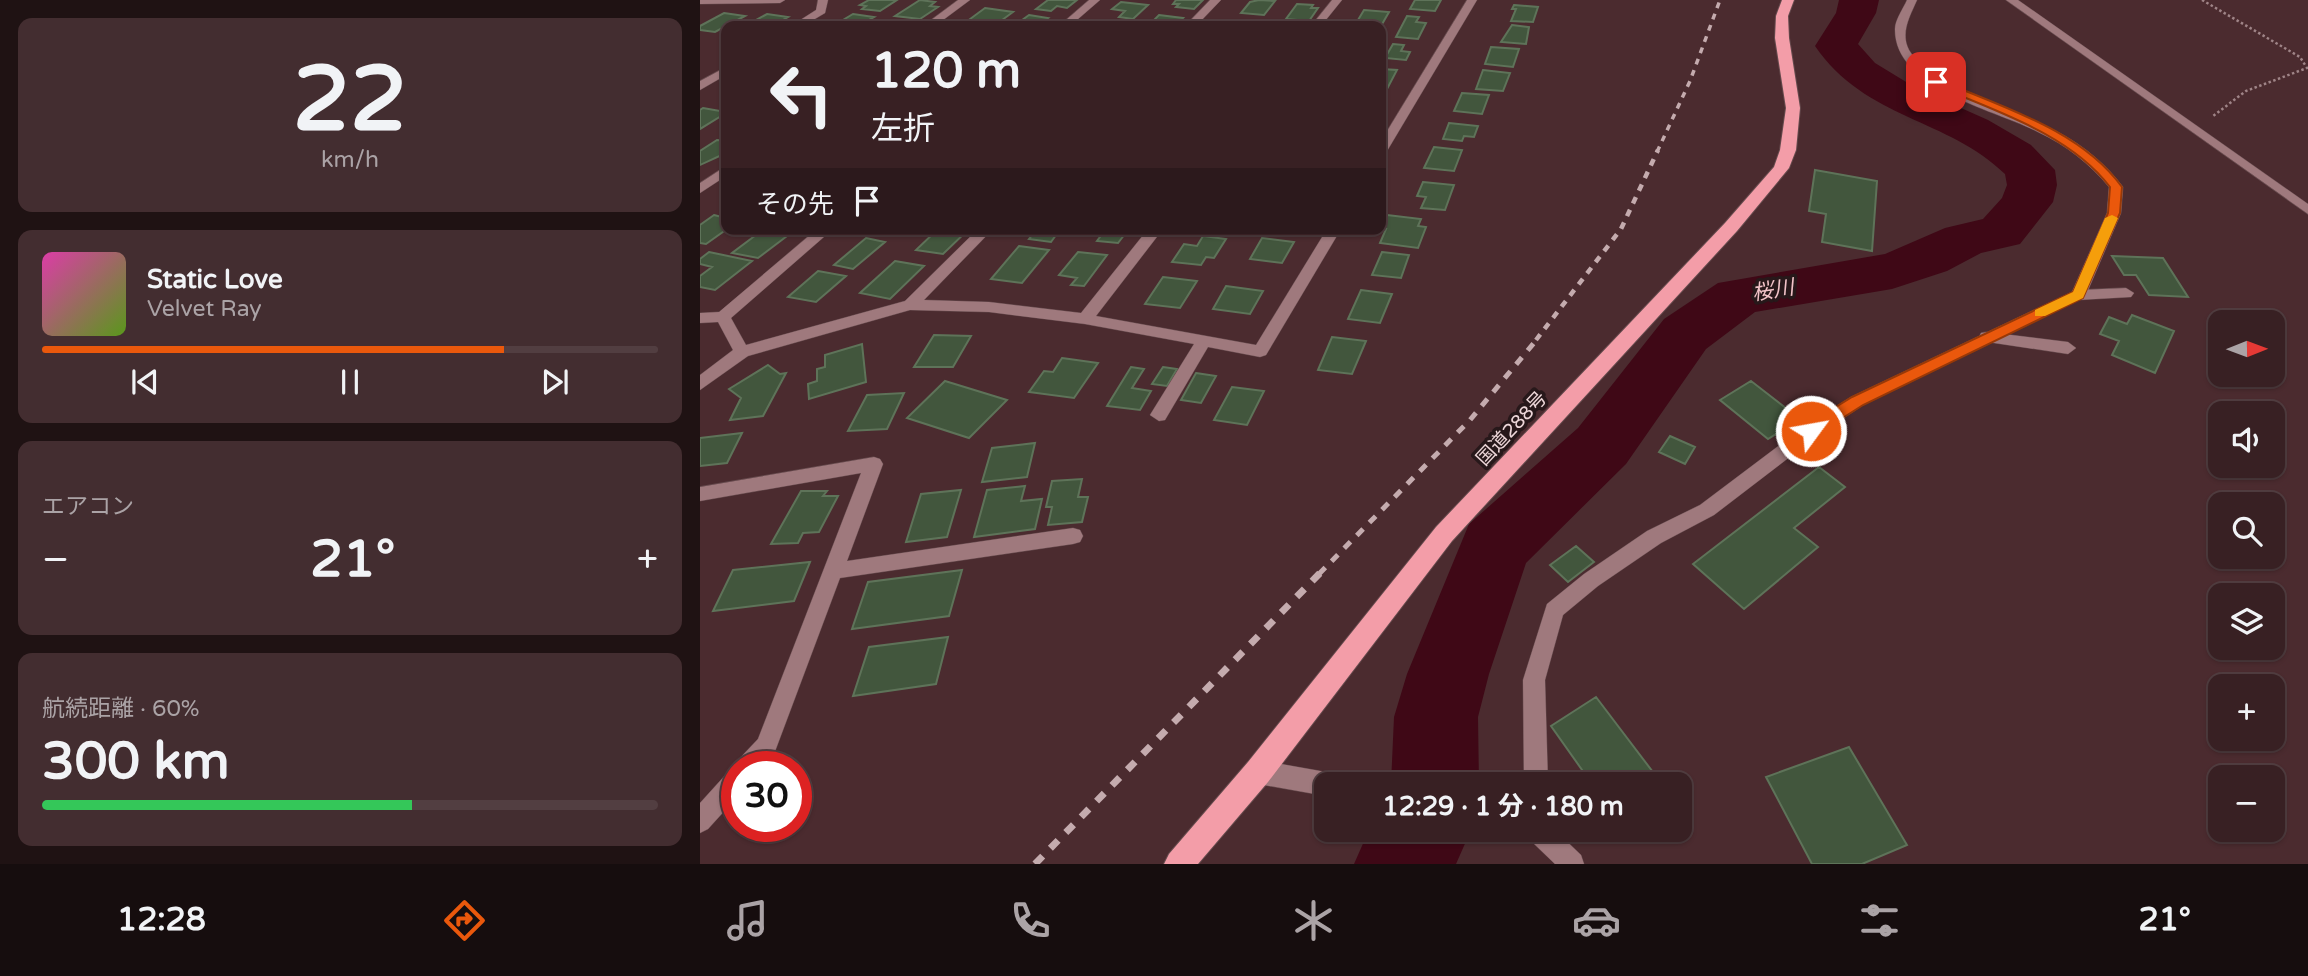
<!DOCTYPE html>
<html lang="ja">
<meta charset="utf-8">
<style>
body{margin:0;font-family:"Varela Round","Noto Sans JP",sans-serif;background:#432d30;color:#f1f3f6;height:100vh;display:flex;flex-direction:column;font-size:26px;white-space:nowrap}
*{box-sizing:border-box;margin:0}
p{font-size:23px;color:#aba3a6}
.icon{flex:none;width:38px;height:38px;fill:none;stroke:currentColor;stroke-width:2;stroke-linecap:round;stroke-linejoin:round}
.map{position:relative;flex:1;overflow:hidden}
.sheet{display:flex;flex-direction:column;gap:18px;padding:18px;background:#1f1213;width:700px}
.sheet>*{flex:none}
.hud{position:absolute;left:21px;top:21px;width:665px;height:214px;border-radius:14px;box-shadow:0 2px 5px #0004,0 0 0 2px #523e41;background:#382023;color:#f1f3f6;overflow:hidden}
.needle{width:46px;rotate:89deg}
.buttons{position:absolute;left:1508px;top:310px;display:grid;gap:14px}
.buttons a{display:grid;place-items:center;width:77px;height:77px;border-radius:14px;background:#382023;box-shadow:0 2px 5px #0004,0 0 0 2px #523e41;font-size:35px}
.speed{position:absolute;left:21px;top:751px;display:flex;gap:14px;font-size:35px;font-weight:700;text-align:center}
.speed>*{display:grid;place-content:center;width:91px;height:91px;border-radius:50%;background:#382023;box-shadow:0 2px 5px #0004,0 0 0 2px #523e41;line-height:1}
.speed .limit{border:10px solid #d22;background:#fff;color:#111}
.pin{position:absolute;display:grid;place-items:center;width:60px;height:60px;color:#fff;margin:-30px;border-radius:14px;box-shadow:0 4px 10px #0006}
.me{position:absolute;width:77px;margin:-38px;rotate:58deg;stroke-linejoin:round;filter:drop-shadow(0 0 5px #0008)}
.turn{display:flex;align-items:center;gap:24px;height:147px;padding:0 35px;font-size:32px}
.turn .icon{width:91px;height:91px;stroke-width:2.5}
.turn b{display:block;font-size:49px;line-height:60px}
.then{display:flex;align-items:center;height:66px;padding:0 35px;background:#0003;gap:14px;font-size:26px}
.big{font-size:52px;font-weight:700;line-height:1.1}
.sheet .card{flex:1;display:flex;flex-direction:column;justify-content:center;gap:10px;min-width:0;padding:0 24px;border-radius:14px;background:#432d30}
.sheet .dial{align-items:center;gap:0}
.dial b{font-size:91px;line-height:1}
.song{display:flex;align-items:center;gap:21px}
.cover{width:84px;height:84px;border-radius:10px;background:linear-gradient(135deg,hsl(320 70% 55%),hsl(90 70% 35%))}
.played{height:7px;border-radius:4px;background:linear-gradient(90deg,#ea580c 75%,#523e41 75%)}
.keys{display:flex;justify-content:space-around;direction:ltr}
.heat{display:flex;justify-content:space-between;align-items:center;font-size:38px;direction:ltr}
.charge{height:10px;border-radius:5px;background:linear-gradient(90deg,#34c759 60%,#523e41 0)}
.trip{position:absolute;left:614px;top:772px;width:378px;height:70px;border-radius:14px;background:#382023;box-shadow:0 2px 5px #0004,0 0 0 2px #523e41;font-weight:700;line-height:70px;text-align:center}
.menu{display:flex;height:112px;justify-content:space-around;align-items:center;background:#160d0e;color:#aba3a6}
.menu .icon{width:49px;height:49px}
.menu .active{color:#ea580c}
.menu b{font-size:32px;color:#f1f3f6}
main{display:flex;flex:1;min-height:0}
.map>svg:first-child{display:block}
</style>
<main>
<section class="sheet">
<div class="card dial"><b>22</b><p>km/h</p></div>
<div class="card">
<div class="song"><i class="cover"></i><div><b>Static Love</b><p>Velvet Ray</p></div></div>
<div class="played"></div>
<div class="keys"><svg class="icon" aria-label="previous" viewBox="0 0 24 24"><path d="M18 5L8 12l10 7zM5 5v14"/></svg><svg class="icon" aria-label="pause" viewBox="0 0 24 24"><path d="M8 5v14M16 5v14"/></svg><svg class="icon" aria-label="next" viewBox="0 0 24 24"><path d="M6 5l10 7-10 7zM19 5v14"/></svg></div>
</div>
<div class="card"><p>エアコン</p>
<div class="heat"><a>−</a><b class="big">21°</b><a>+</a></div>
</div>
<div class="card"><p>航続距離 · 60%</p><b class="big">300 km</b><div class="charge"></div></div>
</section>
<div class="map">
<svg width="1608" height="864" viewBox="0 0 1608 864">
<rect width="100%" height="100%" fill="#4b2b2f"/>
<g fill="none" stroke-linecap="round" stroke-linejoin="round">
<path fill="#3f0816" fill-rule="evenodd" d="M1139 0H1179L1176 13 1158 44 1175 63 1216 88 1288 120 1331 145 1355 170 1357 185 1353 202 1320 244 1281 253 1247 271 1192 289 1055 312 1006 349 926 464 826 563 789 674 778 717 779 784H691L694 717 707 674 769 524 878 428 964 319 1018 283 1185 254 1245 228 1283 219 1302 198 1307 185 1305 174C1248 118 1166 120 1115 46L1136 13Z
M669 830H771L756 864H654Z"/>
</g>
<path fill="#42563d" stroke="#5e7359" stroke-width="2" d="M169 0H197L180 11 162 9 166 6 160 5Z
M220 0 235 2 230 6 238 7 220 19 195 16Z
M348 0H377L367 8 357 6 351 11 336 9Z
M476 0H503L494 9 476 7 479 4H473Z
M559 0 575 1 564 15 541 13 550 2Z
M715 0H741L735 11 710 9Z
M421 2 448 5 433 19 419 17 425 11 412 9Z
M597 4 613 5 611 8H618L609 21 586 19Z
M814 5 838 7 833 22 811 21 816 9H812Z
M285 8 313 12 294 26 266 22Z
M664 10 689 12 681 26H649L653 20H658Z
M24 13 45 16 15 32 0 30V26Z
M67 14 88 17 72 26 47 25Z
M153 14 174 17 158 26H133Z
M329 15 348 18 342 22 352 24 314 26Z
M459 15 483 18 474 26 449 25Z
M707 16 719 17 716 22 726 23 718 39 696 37Z
M189 20 215 24 180 26Z
M409 20 430 23 427 26H402Z
M534 20 560 22 557 26H529Z
M812 25 829 27 826 44 801 42Z
M693 44 704 45 701 51 710 52 706 60 685 58Z
M791 47 819 49 813 67 785 64Z
M681 69 697 70 687 89H681Z
M783 70 810 73 803 91 776 89Z
M762 93 789 95 782 114 754 111Z
M3 108 26 112V113L0 129V110Z
M749 123 778 126 774 137 764 136 762 141 743 139Z
M17 140 26 141V153L0 165V151Z
M734 147 762 150 754 171 724 168Z
M1115 170 1177 181 1172 251 1122 242 1126 214 1109 211Z
M723 182 754 185 745 210 721 208 726 197 717 196Z
M14 215 26 218 27 229 6 244 0 243V225Z
M687 215 721 219 718 226 726 227 718 248 680 243 686 229H681Z
M64 229 95 230 58 258 32 253Z
M238 229H269L243 254 216 250Z
M337 229H371L368 232 359 231 351 242 329 239Z
M406 229H435L431 235 425 234 418 243 397 241Z
M503 236 526 239 514 258 506 257 501 265 472 262 484 244 497 246Z
M166 238 185 242 153 269 134 265Z
M562 238 594 242 582 263 550 259Z
M319 246 349 250 322 283 291 279Z
M9 252 52 261 15 290 0 287V276L12 267 0 264V259Z
M378 252 407 255 384 286 371 285 377 278 359 275Z
M682 252 709 255 701 278 672 275Z
M1412 256 1463 258 1488 297 1449 295 1436 275H1424Z
M195 261 224 266 190 299 160 293Z
M118 271 146 276 116 302 88 297Z
M463 277 497 281 480 308 445 304Z
M526 286 563 291 550 314 513 309Z
M661 290 692 294 680 323 648 319Z
M1432 315 1474 331 1455 373 1412 355 1419 341 1400 334 1409 317 1427 324Z
M234 335 271 336 253 367H214Z
M632 337 666 341 652 374 618 370Z
M162 344 166 382 109 399 108 384 117 381V369L125 367V355Z
M362 358 398 363 374 398 329 392 344 371 353 372Z
M68 365 80 374 86 373 63 416 30 420 41 398 29 389Z
M431 367 444 369 432 388 451 391 440 410 407 406Z
M463 367 477 369 467 386 452 384Z
M496 373 516 376 501 403 481 400Z
M245 381 307 400 269 438 207 418Z
M1051 381 1100 419 1068 439 1020 400Z
M532 387 564 391 547 425 514 420Z
M204 393 187 429 148 431 167 395Z
M42 433 27 463 0 466V438Z
M970 436 995 447 985 464 959 452Z
M335 443 327 477 282 482 292 448Z
M1119 467 1145 487 1094 528 1118 547 1044 609 993 564Z
M382 479 378 497H388L382 522 348 525 352 507H346L352 481Z
M325 486 321 501 342 499 335 529 274 537 287 490Z
M261 490 247 537 206 542 221 494Z
M101 491H127L123 496H138L119 532 103 533 98 543 71 544Z
M876 546 894 562 868 582 850 565Z
M110 562 94 601 13 611 33 570Z
M262 570 249 616 152 629 168 582Z
M248 637 236 684 153 696 169 647Z
M896 697 962 784H892L851 726Z
M1149 747 1207 845 1162 864H1112L1066 777Z"/>
<g fill="none" stroke-linecap="round" stroke-linejoin="round">
<defs>
<path id="lane" d="M1426 288 1434 293 1431 297 1378 300 1370 295 1378 290Z
M1287 332 1368 342 1376 348 1368 354 1281 341 1279 337 1281 333Z"/>
<path id="street" d="M0 0H85L80 3 0 4Z
M118 0H128L125 13 103 26H91L116 10Z
M258 0H270L235 26H223Z
M389 0H400L370 26H359Z
M510 0H521L496 26H485Z
M632 0H642L621 26H611Z
M767 0H777L687 151 681 155V141Z
M1207 0H1217C1210 16 1200 33 1209 50 1232 90 1304 106 1343 125 1374 138 1403 160 1423 187L1421 213 1386 295 1163 405 1117 436 1014 515 961 543 898 586 863 615 845 680 848 784H824L823 680 847 604 884 574 947 531 1000 505 1105 426 1151 397 1372 292 1407 213 1409 187C1390 164 1366 145 1338 132 1296 110 1194 89 1195 29 1195 20 1203 9 1207 0Z
M1306 0H1318L1608 204V214Z
M26 67V75L0 90V81Z
M26 166V176L0 193V183Z
M117 229H133L31 318 46 345 205 301 278 229H293L224 300 289 302 381 313 448 229H463L396 316 556 345 627 229H641L566 355 560 357 508 347 465 420 459 421 450 415 494 344 385 324 289 312 210 310 48 356 0 390V375L33 350 18 322 0 323V313L19 312Z
M174 457 180 459 183 464 147 561 373 528 380 530 383 536 380 542 373 544 140 578 74 754 63 766 37 767 40 758 58 739 161 473 0 501V487Z
M558 760 626 772 634 776 638 784H626V796L558 784 550 780 546 772 550 764Z
M37 767V797L8 829 0 833V803L29 771Z
M826 830H855L881 855 884 864H855L829 839Z"/>
<path id="highway" d="M1082 0H1094L1088 16 1089 38 1100 108 1096 150 1089 168 1037 231 752 541 568 782 498 864H464L469 854 548 762 736 527 1025 223 1074 167 1080 150 1086 108 1075 38 1076 16Z"/>
</defs>
<use href="#lane" stroke="#654a4d" stroke-width="1"/>
<use href="#street" stroke="#654a4d" stroke-width="1"/>
<use href="#highway" stroke="#654a4d" stroke-width="2"/>
<path stroke="#9f8487" stroke-width="2.5" stroke-dasharray="2.5 2.5" stroke-linecap="butt" d="M1502 0 1600 57 1607 68 1546 91 1513 116"/>
<use href="#lane" fill="#9f797d" fill-rule="evenodd"/>
<use href="#street" fill="#9f797d" fill-rule="evenodd"/>
<use href="#highway" fill="#f39da8" fill-rule="evenodd"/>
<path stroke="#c4abae" stroke-width="3.5" stroke-dasharray="6 6" stroke-linecap="butt" d="M957 152 990 81 1020 0"/>
<path stroke="#c4abae" stroke-width="4.5" stroke-dasharray="7 7" stroke-linecap="butt" d="M836 340 921 229 958 150"/>
<path stroke="#c4abae" stroke-width="5" stroke-dasharray="9 9" stroke-linecap="butt" d="M619 574 770 420 838 338"/>
<path stroke="#c4abae" stroke-width="7" stroke-dasharray="11 11" stroke-linecap="butt" d="M335 864 621 572"/>
</g>
<path fill="#ea580c" stroke="#983908" stroke-width="2" d="M1232 80H1239C1302 107 1381 130 1422 187L1420 213 1383 298 1163 405 1116 435H1105V426L1152 397 1373 292 1408 213 1410 187C1369 133 1292 110 1232 84Z"/>
<path fill="#f59e0b" d="M1412 215 1418 218 1383 298 1345 316H1335V310L1373 292 1405 218Z"/>
<g text-anchor="middle" stroke-width="7" stroke-linejoin="round" paint-order="stroke">
<g font-size="19" fill="#edd7d9" stroke="#27181a">
<text transform="translate(811 428) rotate(-47)" y="7">国道288号</text>
</g>
<g font-size="21" font-style="italic" fill="#f2c3c8" stroke="#27181a">
<text transform="translate(1073 290) rotate(-9)" y="7">桜川</text>
</g>
</g>
</svg>
<div class="buttons">
<a><svg class="needle" viewBox="-14 -14 28 28"><path d="M0-13l5 13h-10z" fill="#e53935"/><path d="M0 13l5-13h-10z" fill="#aba3a6"/></svg></a>
<a><svg class="icon" aria-label="sound" viewBox="0 0 24 24"><path d="M4 9h4l5-4v14l-5-4H4zM17 9q2 3 0 6"/></svg></a>
<a><svg class="icon" aria-label="search" viewBox="0 0 24 24"><circle cx="10" cy="10" r="6"/><path d="M15 15l6 6"/></svg></a>
<a><svg class="icon" aria-label="layers" viewBox="0 0 24 24"><path d="M12 4l9 5-9 5-9-5zM3 14l9 5 9-5"/></svg></a>
<a>+</a>
<a>−</a>
</div>
<div class="speed"><div class="limit">30</div></div>
<div class="pin" style="left:1236px;top:82px;background:#d93025"><svg class="icon" aria-label="arrive" viewBox="0 0 24 24"><path d="M6 21V4h12l-3 4 3 4H6"/></svg></div>
<svg class="me" style="left:1111px;top:431px" viewBox="-20 -20 40 40"><circle r="17" fill="#ea580c" stroke="#fff" stroke-width="3"/><path d="M0-11L8 9 0 5-8 9z" fill="#fff"/></svg>
<div class="trip">12:29 · 1 分 · 180 m</div>
<div class="hud">
<div class="turn"><svg class="icon" aria-label="left" viewBox="0 0 24 24"><path d="M17 20v-9H6M10 6l-5 5 5 5"/></svg><div><b>120 m</b>左折</div></div>
<div class="then">その先<svg class="icon" aria-label="arrive" viewBox="0 0 24 24"><path d="M6 21V4h12l-3 4 3 4H6"/></svg></div>
</div>
</div>
</main>
<nav class="menu">
<b>12:28</b>
<svg class="icon active" aria-label="directions" viewBox="0 0 24 24"><path d="M12 3l9 9-9 9-9-9zM9 14v-3h6M13 9l2 2-2 2"/></svg>
<svg class="icon" aria-label="music" viewBox="0 0 24 24"><path d="M9 18V5l10-2v13"/><circle cx="6" cy="18" r="3"/><circle cx="16" cy="16" r="3"/></svg>
<svg class="icon" aria-label="phone" viewBox="0 0 24 24"><path d="M5 4h4l2 5-3 2q2 4 5 5l2-3 5 2v4C11 20 4 13 5 4z"/></svg>
<svg class="icon" aria-label="climate" viewBox="0 0 24 24"><path d="M12 3v18M4 7l16 10M4 17L20 7"/></svg>
<svg class="icon" aria-label="car" viewBox="0 0 24 24"><path d="M5 17H2v-5l4-1 3-4h7l3 4 3 1v5h-3M9 17h6M6 11h13"/><circle cx="7" cy="17" r="2"/><circle cx="17" cy="17" r="2"/></svg>
<svg class="icon" aria-label="filters" viewBox="0 0 24 24"><path d="M4 7h16M4 17h16"/><circle cx="9" cy="7" r="2"/><circle cx="15" cy="17" r="2"/></svg>
<b>21°</b>
</nav>
